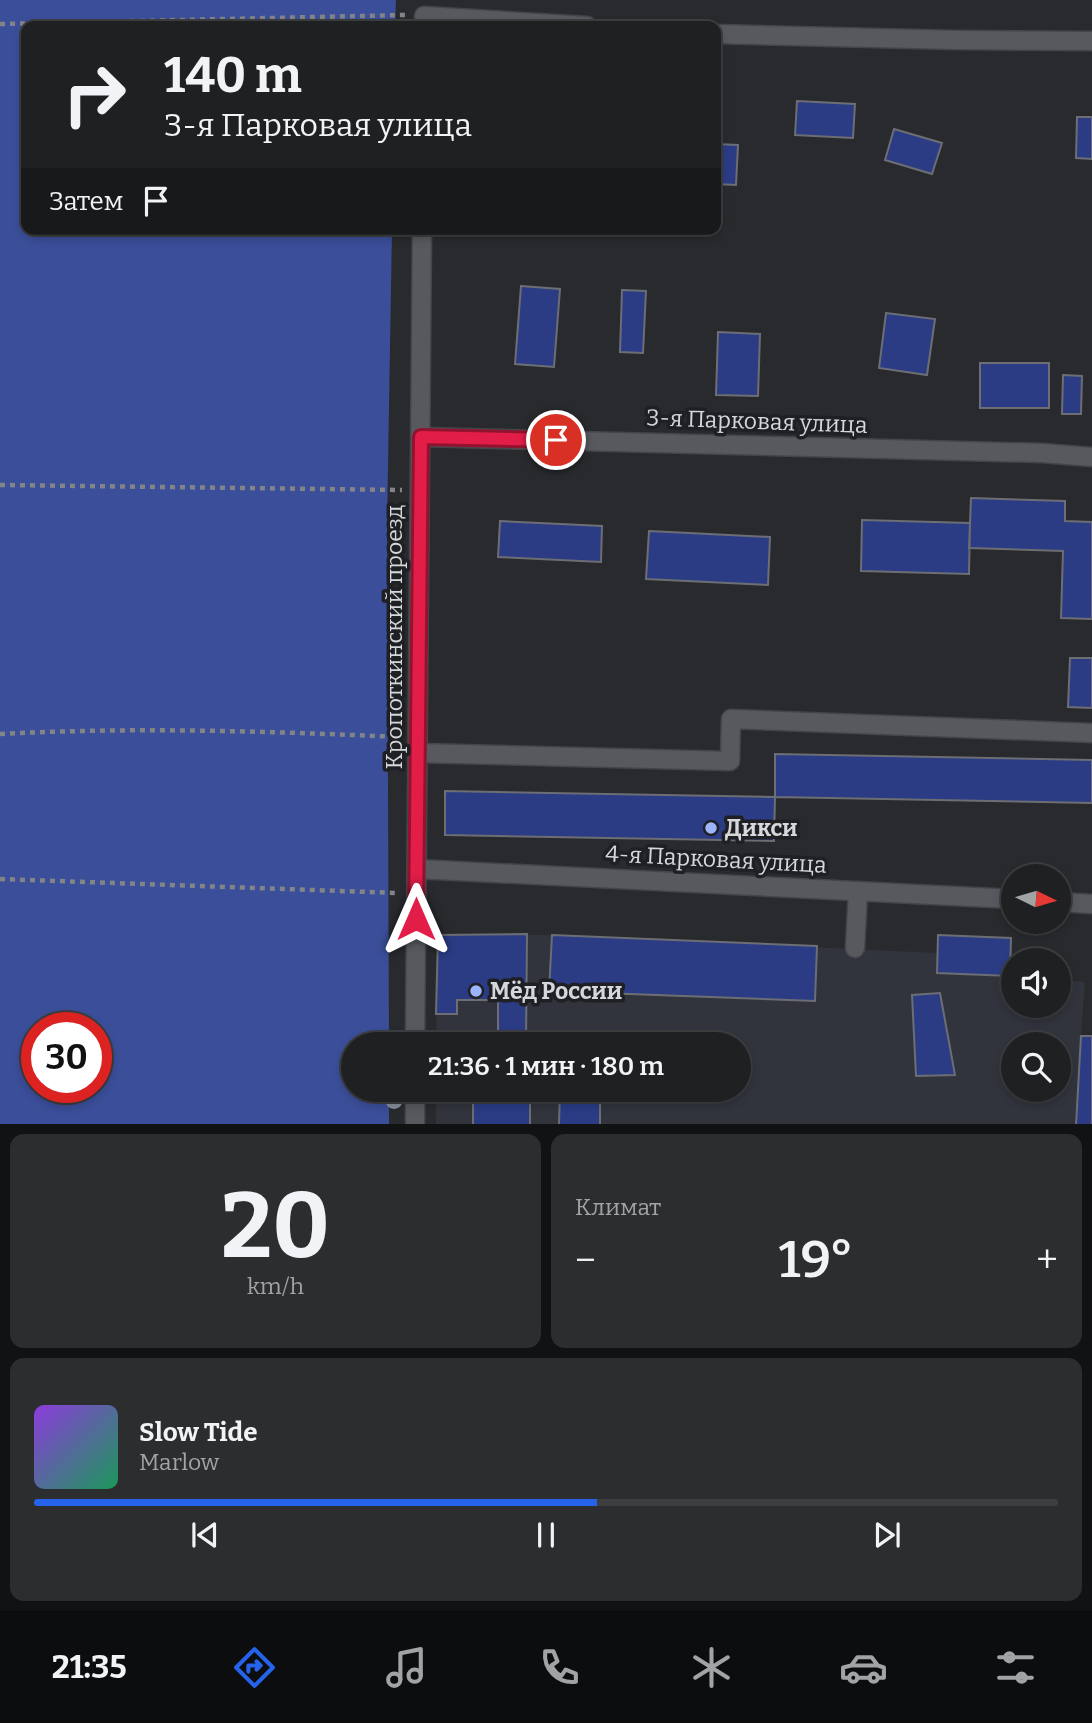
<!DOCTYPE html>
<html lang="ru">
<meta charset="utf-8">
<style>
body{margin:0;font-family:Bitter,serif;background:#2b2d2f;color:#f1f3f6;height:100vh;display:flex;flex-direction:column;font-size:26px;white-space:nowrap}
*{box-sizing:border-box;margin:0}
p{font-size:23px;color:#a1a3a5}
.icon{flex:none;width:38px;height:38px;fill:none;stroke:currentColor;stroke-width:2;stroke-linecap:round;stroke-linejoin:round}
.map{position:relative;height:1124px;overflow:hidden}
.drawer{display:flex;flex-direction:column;gap:10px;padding:10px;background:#101213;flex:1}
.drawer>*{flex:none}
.top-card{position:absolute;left:21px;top:21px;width:700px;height:214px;border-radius:14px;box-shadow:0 4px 10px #0003,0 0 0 2px #3c3e40;background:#1e2022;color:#f1f3f6;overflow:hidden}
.needle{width:46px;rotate:95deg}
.buttons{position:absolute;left:1001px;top:864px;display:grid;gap:14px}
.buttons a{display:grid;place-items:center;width:70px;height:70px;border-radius:50%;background:#1e2022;box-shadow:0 4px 10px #0003,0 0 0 2px #3c3e40;font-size:35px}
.speed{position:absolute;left:21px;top:1012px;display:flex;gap:14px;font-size:35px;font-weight:700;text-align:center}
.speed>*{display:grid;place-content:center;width:91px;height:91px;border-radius:50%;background:#1e2022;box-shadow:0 4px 10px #0003,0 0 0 2px #3c3e40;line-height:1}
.speed .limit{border:10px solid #d22;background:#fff;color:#111}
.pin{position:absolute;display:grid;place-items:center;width:60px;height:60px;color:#fff;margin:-30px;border:4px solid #fff;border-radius:50%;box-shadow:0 2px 7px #0007}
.me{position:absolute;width:77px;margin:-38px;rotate:0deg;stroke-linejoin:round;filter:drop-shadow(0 0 5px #0008)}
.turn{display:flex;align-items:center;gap:24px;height:147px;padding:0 28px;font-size:32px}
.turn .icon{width:91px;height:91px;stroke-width:2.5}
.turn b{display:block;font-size:49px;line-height:60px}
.then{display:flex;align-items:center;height:66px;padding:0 28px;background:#0003;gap:14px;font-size:26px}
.big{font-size:52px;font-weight:600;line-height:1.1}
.drawer .card{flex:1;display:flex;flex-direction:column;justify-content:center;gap:10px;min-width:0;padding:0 24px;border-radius:14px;background:#2b2d2f}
.drawer .dial{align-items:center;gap:0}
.dial b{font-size:91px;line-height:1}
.song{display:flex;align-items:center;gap:21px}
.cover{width:84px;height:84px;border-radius:10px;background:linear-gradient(135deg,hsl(270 70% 55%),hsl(150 70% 35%))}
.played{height:7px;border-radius:4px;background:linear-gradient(90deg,#2563eb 55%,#3c3e40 55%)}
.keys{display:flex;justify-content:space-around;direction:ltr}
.heat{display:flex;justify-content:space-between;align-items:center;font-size:38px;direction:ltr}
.drawer .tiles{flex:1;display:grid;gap:10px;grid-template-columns:1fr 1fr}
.card:last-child{grid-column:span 2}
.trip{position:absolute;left:341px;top:1032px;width:410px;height:70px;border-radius:35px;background:#1e2022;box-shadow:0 4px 10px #0003,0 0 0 2px #3c3e40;font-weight:600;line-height:70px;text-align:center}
.dock{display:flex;height:112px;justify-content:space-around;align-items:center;background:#0c0d0e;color:#a1a3a5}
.dock .icon{width:49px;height:49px}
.dock .on{color:#2563eb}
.dock b{font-size:32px;color:#f1f3f6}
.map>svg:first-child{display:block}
</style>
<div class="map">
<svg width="1092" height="1125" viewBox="0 0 1092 1125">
<rect width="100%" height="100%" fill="#282a2e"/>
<path fill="#31343d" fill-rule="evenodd" d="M438 935H552L937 953 938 935 1011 938 1010 976H1013V1006H1059V980L1085 982 1081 1035 1092 1036V1124H436V1090H738V1045H436ZM1013 1045H1059V1090H1013Z"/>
<path fill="#3b4e99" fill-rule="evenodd" d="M0 0H396L395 26H26V229H392L387 526 389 1045H354V1090H389V1124H0ZM37 1027H96V1087H37Z"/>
<path fill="#2b3c85" stroke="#6c6e73" stroke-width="2" d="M797 101 855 104 853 138 795 135Z
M1077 117H1092V159L1076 158Z
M894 129 942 143 932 174 885 160Z
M716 144 738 145 736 185 716 184Z
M521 286 560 289 554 367 515 364Z
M622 290 646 291 643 353 620 352Z
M886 313 935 319 927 375 879 368Z
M718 332 760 334 758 396 716 395Z
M980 363H1049V408H980Z
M1063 375 1082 376 1081 414H1062Z
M971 498 1065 501V521L1092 522V619L1061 618 1063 551 969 548Z
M862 520 970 523 969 574 861 571Z
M500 521 602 526 601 562 498 557Z
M649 531 770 537 768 585 646 579Z
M1070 658H1092V708L1068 707Z
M775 754 1092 760V803L775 797Z
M445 791 775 797 774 841 445 835Z
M527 934 526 1045H436L498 1044V1000H457V1014H436L438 935Z
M552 935 817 946 815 1001 549 991Z
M938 935 1011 938 1010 976 937 973Z
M940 993 955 1075 916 1076 912 995Z
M1081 1036H1092V1125H1076Z
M560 1090H600V1125H559Z
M473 1096 530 1097V1125H473Z"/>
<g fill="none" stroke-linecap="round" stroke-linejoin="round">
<defs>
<path id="minor" d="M424 16 587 26
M716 34 957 40 1092 41
M421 437 1042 453 1092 457
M418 753 730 761 731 719 1092 733
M417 869 1013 899
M1059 902 1092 904
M855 948 858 891
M415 1045 422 229
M415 1125V1090"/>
</defs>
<use href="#minor" stroke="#444549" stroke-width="21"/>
<path stroke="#838488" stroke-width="4.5" stroke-dasharray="5 5" stroke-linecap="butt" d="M0 24 405 15
M0 485 402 490
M0 734C133 727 266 731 399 737
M0 879 398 893"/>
<use href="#minor" stroke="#57595e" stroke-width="18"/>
</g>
<circle fill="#898f9d" cx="394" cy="1100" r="9"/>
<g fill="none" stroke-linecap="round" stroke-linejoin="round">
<defs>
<path id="route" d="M416 919 421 437 556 440"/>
</defs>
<use href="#route" stroke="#92132f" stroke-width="18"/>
<use href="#route" stroke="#e11d48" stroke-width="12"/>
</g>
<g fill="#9db4fd" stroke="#1f2024" stroke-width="2.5">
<circle cx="711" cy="828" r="7"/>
<circle cx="476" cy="991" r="7"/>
</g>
<g text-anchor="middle" stroke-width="7" stroke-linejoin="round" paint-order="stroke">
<g font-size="23" fill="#d6d7da" stroke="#1f2024">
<text transform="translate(757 421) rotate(2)" y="8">3-я Парковая улица</text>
<text transform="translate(394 637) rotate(-90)" y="8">Кропоткинский проезд</text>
<text transform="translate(716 859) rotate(3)" y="8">4-я Парковая улица</text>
</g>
<g font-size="23" font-weight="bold" fill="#d6d7da" stroke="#1f2024" text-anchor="start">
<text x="725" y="836">Дикси</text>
<text x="490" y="999">Мёд России</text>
</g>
</g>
</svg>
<div class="buttons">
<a><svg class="needle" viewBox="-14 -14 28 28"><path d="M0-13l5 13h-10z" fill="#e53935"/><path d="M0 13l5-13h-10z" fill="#a1a3a5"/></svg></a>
<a><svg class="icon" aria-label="sound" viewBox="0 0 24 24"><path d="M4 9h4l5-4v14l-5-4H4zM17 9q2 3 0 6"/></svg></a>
<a><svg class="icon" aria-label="search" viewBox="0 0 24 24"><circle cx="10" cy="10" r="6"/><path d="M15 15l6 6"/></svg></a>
</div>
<div class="speed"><div class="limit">30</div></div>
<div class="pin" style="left:556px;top:440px;background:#d93025"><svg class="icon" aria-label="arrive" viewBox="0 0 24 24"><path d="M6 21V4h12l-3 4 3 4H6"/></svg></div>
<svg class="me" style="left:416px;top:919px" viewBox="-20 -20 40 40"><path d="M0-17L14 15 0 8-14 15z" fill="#e11d48" stroke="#fff" stroke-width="4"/></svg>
<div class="trip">21:36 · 1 мин · 180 m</div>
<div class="top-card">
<div class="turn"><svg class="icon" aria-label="right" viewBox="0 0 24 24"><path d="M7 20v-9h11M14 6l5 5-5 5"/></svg><div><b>140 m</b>3-я Парковая улица</div></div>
<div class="then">Затем<svg class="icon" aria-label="arrive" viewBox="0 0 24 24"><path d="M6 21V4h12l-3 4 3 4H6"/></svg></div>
</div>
</div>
<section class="drawer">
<div class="tiles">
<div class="card dial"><b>20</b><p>km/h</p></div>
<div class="card"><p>Климат</p>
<div class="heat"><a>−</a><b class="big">19°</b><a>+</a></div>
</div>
<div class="card">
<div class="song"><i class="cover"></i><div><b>Slow Tide</b><p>Marlow</p></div></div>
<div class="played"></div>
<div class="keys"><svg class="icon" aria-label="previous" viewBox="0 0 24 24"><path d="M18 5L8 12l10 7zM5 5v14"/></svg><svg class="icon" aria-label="pause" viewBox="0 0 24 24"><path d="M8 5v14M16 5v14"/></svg><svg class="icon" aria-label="next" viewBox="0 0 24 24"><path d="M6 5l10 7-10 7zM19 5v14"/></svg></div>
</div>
</div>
</section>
<nav class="dock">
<b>21:35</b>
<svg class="icon on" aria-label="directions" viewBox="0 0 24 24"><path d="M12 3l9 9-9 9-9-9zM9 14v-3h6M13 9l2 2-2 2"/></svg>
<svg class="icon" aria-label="music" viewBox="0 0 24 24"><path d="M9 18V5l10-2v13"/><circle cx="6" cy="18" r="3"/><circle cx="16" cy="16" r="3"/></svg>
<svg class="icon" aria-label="phone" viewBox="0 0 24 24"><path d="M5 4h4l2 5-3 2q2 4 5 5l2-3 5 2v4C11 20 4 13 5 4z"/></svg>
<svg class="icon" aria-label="climate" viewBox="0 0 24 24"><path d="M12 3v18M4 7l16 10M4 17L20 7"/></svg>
<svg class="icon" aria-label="car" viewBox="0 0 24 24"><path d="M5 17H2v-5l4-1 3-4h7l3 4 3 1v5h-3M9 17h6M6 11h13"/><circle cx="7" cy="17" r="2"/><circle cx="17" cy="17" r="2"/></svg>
<svg class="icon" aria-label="filters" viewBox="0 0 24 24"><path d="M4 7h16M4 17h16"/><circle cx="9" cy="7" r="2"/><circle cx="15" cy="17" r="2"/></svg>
</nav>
